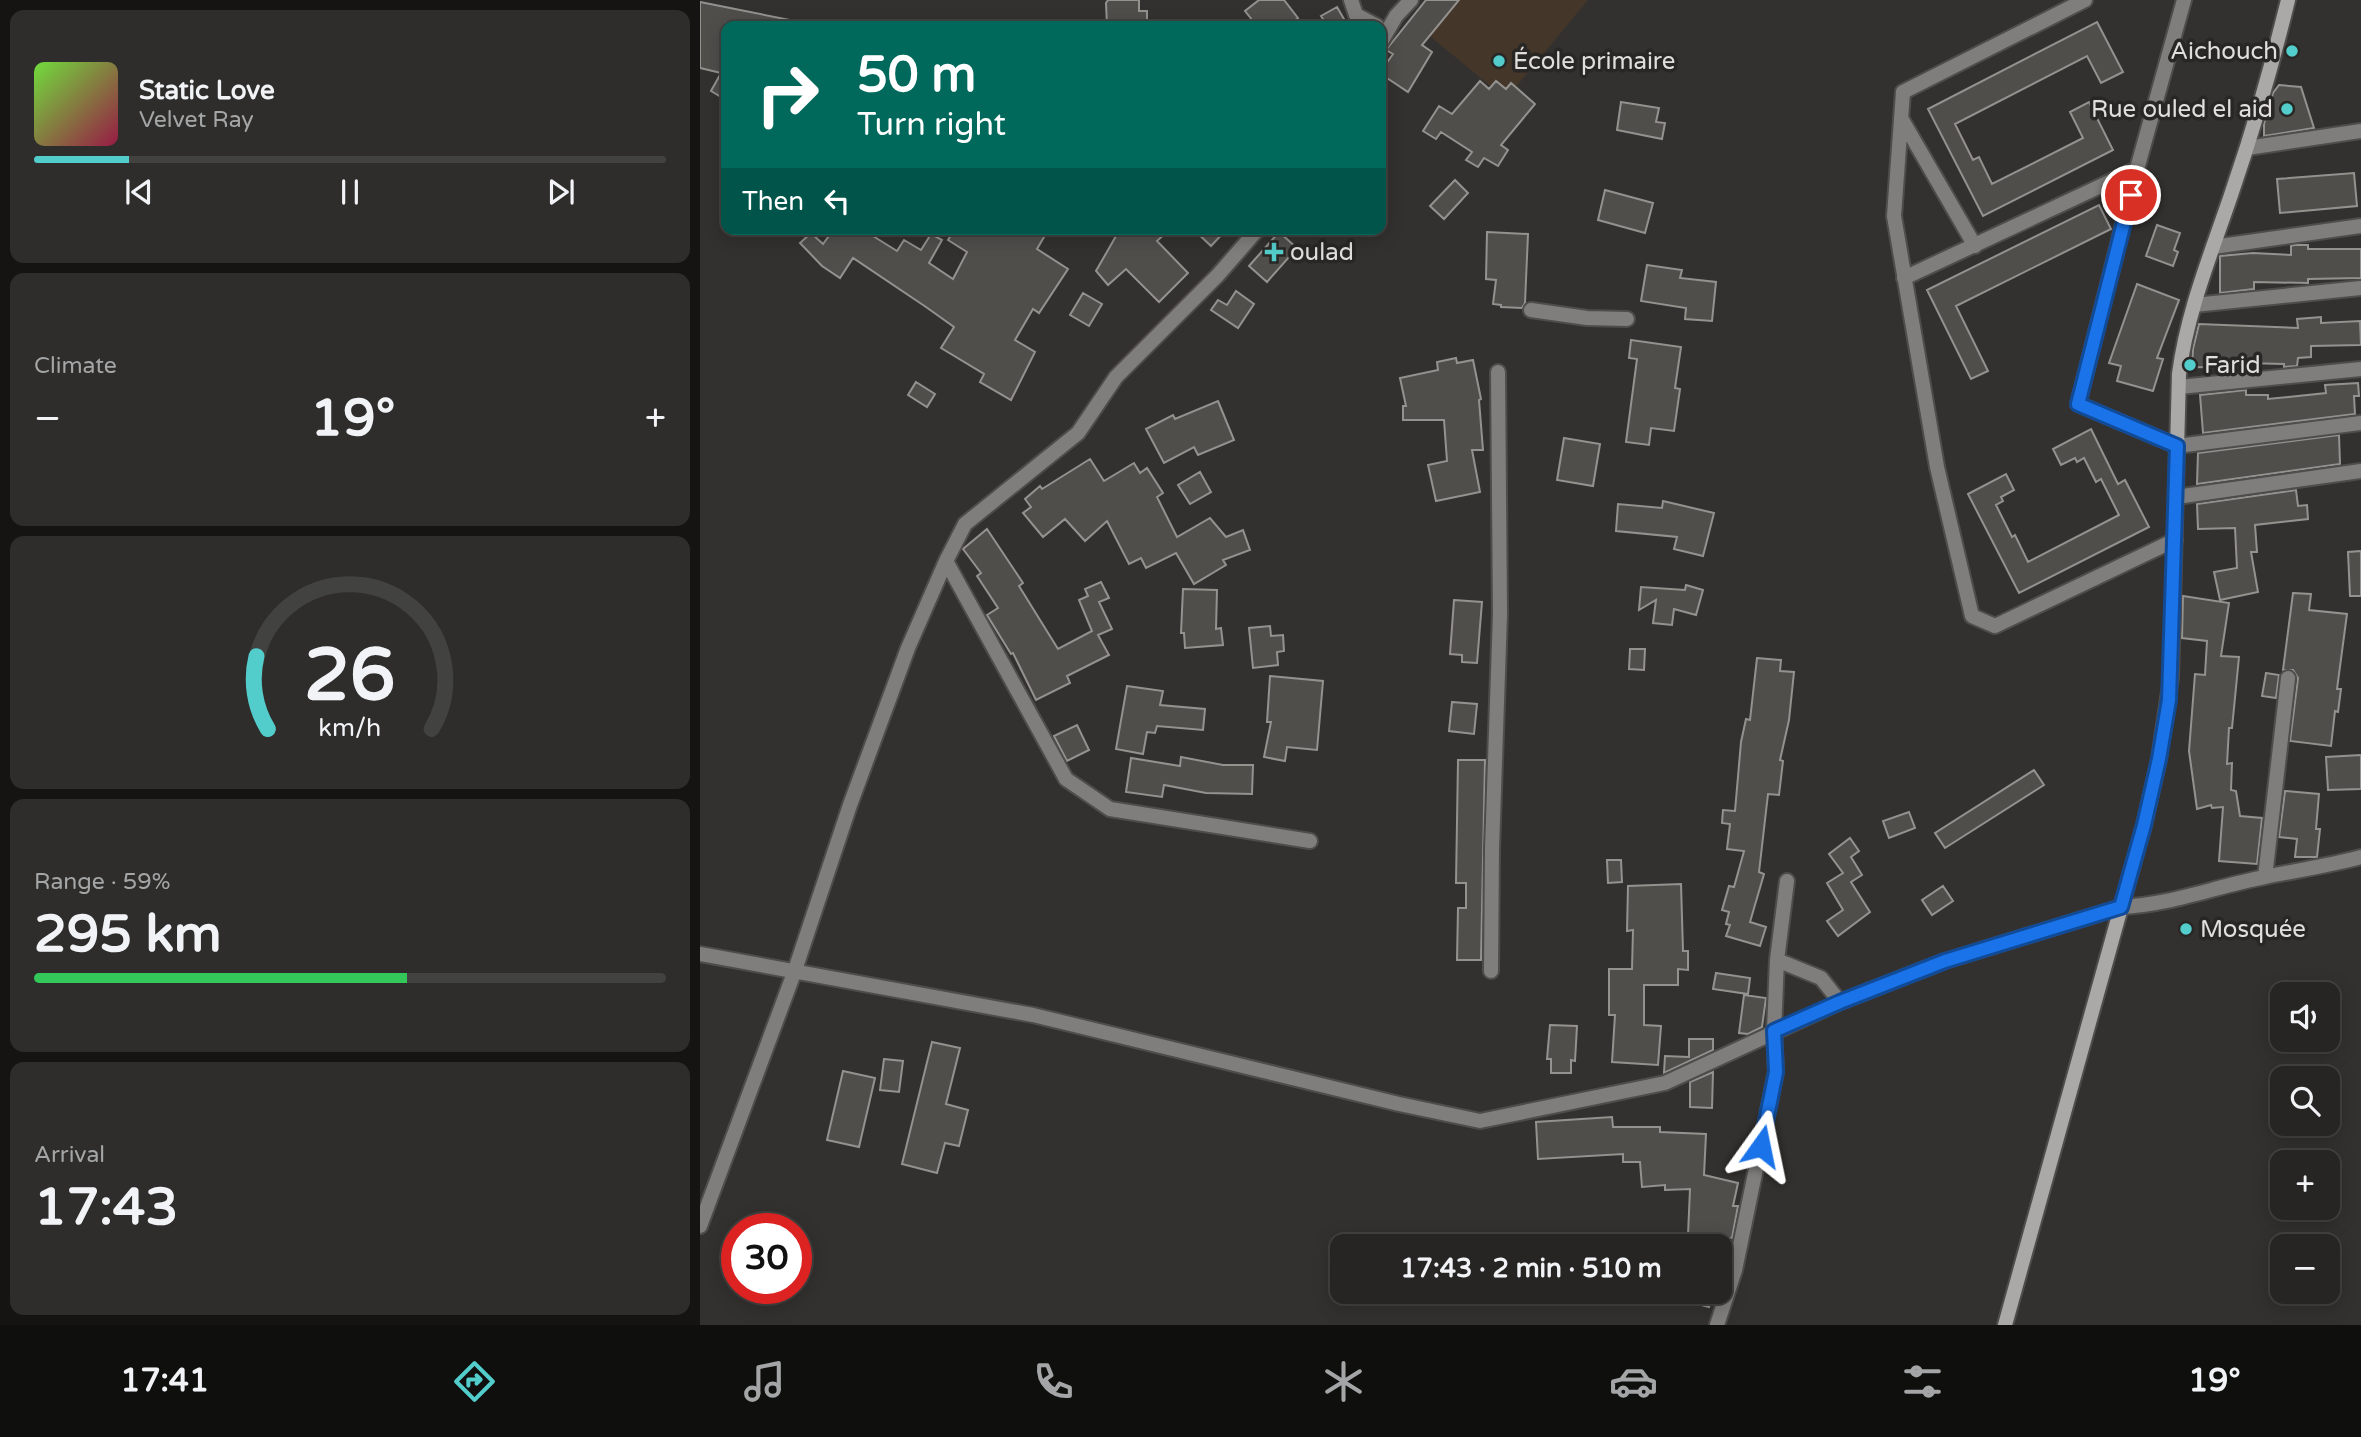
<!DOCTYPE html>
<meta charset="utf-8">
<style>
body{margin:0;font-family:"Varela Round",sans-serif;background:#2e2d2b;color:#f1f3f6;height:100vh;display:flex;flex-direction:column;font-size:26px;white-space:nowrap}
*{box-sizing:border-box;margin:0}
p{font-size:23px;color:#a4a5a6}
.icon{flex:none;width:38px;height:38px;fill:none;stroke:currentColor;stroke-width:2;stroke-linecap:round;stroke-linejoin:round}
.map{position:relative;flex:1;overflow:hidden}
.drawer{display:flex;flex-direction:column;gap:10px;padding:10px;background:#151413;width:700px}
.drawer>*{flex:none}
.banner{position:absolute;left:21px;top:21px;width:665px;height:214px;border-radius:14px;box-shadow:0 4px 18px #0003,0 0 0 2px #424241;background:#00695c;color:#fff;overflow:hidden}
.tools{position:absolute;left:1570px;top:982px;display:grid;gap:14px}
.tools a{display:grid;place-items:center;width:70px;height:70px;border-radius:14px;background:#262523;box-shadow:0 4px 18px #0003,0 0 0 2px #424241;font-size:35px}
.speed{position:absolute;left:21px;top:1213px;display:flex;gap:14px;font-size:35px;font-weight:700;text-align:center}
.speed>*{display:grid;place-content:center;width:91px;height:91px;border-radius:50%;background:#262523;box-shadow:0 4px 18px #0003,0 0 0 2px #424241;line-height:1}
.speed .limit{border:10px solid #d22;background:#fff;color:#111}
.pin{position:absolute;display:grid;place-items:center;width:60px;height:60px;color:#fff;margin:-30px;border:4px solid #fff;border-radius:50%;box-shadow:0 2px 7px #0007}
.me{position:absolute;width:77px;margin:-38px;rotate:12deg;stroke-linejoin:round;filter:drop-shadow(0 0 5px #0008)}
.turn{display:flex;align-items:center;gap:24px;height:147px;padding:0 21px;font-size:32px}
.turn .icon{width:91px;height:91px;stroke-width:2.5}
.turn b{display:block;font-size:49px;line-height:60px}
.then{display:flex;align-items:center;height:66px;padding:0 21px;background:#0003;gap:14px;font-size:26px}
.big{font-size:52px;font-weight:700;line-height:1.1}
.drawer .widget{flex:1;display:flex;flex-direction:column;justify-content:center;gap:10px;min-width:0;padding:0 24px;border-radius:14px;background:#2e2d2b}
.drawer .dial{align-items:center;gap:0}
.dial svg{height:182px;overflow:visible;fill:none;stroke:#424241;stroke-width:7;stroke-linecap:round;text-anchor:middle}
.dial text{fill:#f1f3f6;stroke:none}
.song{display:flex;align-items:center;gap:21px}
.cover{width:84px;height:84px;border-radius:10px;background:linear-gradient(135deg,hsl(100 70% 55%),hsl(340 70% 35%))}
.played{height:7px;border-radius:4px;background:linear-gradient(90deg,#53cdcb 15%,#424241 15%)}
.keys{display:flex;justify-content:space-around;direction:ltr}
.heat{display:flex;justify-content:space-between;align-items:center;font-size:38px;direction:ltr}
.charge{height:10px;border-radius:5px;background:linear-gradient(90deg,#34c759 59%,#424241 0)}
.trip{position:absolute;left:630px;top:1234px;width:402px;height:70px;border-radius:14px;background:#262523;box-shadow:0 4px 18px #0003,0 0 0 2px #424241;font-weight:700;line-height:70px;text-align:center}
.menu{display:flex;height:112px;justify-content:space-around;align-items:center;background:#0f0f0e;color:#a4a5a6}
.menu .icon{width:49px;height:49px}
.menu .current{color:#53cdcb}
.menu b{font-size:32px;color:#f1f3f6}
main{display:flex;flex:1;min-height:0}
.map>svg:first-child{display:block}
</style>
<main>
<section class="drawer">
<div class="widget">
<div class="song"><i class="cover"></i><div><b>Static Love</b><p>Velvet Ray</p></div></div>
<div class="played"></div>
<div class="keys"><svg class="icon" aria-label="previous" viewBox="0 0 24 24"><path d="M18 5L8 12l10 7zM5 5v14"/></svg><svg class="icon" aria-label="pause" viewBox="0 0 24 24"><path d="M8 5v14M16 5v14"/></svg><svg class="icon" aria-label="next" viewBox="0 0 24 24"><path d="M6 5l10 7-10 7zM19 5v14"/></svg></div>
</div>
<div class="widget"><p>Climate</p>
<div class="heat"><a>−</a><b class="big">19°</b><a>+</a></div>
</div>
<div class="widget dial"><svg viewBox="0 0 100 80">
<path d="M14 69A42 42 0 1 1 86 69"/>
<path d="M14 69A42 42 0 0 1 9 37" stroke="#53cdcb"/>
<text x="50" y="56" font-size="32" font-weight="700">26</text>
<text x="50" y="72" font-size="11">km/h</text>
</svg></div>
<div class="widget"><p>Range · 59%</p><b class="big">295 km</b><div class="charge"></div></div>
<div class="widget"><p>Arrival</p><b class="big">17:43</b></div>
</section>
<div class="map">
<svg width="1661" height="1325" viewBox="0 0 1661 1325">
<rect width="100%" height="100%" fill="#33312f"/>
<path fill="#443629" d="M734 0H888L806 99 714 23Z"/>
<path fill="#504e4b" stroke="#94928f" stroke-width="2" d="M408 0H439V11H447V26H407L406 3Z
M559 0H584L598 18 588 26H557L545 11Z
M726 0H759L722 45 732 52 708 92 681 74V71L693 54 686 50Z
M0 2 90 20 89 26H41L26 23V100L11 91 21 73 0 68Z
M637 7 648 26H628L621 16Z
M1397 22 1423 72 1401 83 1387 56 1255 124 1273 160 1279 157 1292 184 1383 138 1370 112 1389 102 1413 150 1283 216 1228 109Z
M780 81 789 89 796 81 806 89 811 83 835 104 801 145 808 150 798 166 784 158 778 167 766 160 772 152 741 132 736 139 723 131 739 106 752 114Z
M1579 85 1601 87 1614 128 1564 136V124L1573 93Z
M921 102 959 108 956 122 965 123 962 139 917 130Z
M1654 173 1657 206 1580 213 1577 179Z
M755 180 768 193 744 219 730 206Z
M905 190 953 203 945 233 898 220Z
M1399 205 1411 229 1256 306 1288 371 1271 379 1227 290Z
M1457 225 1480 233 1474 250 1478 252 1473 266 1446 256Z
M134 229H178L173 236 197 251 204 240 221 250 231 234 242 240 229 263 253 279 267 252 248 240 255 229H331L344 237 337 249 368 269 339 313 333 309 315 340 335 352 311 400 280 382 284 374 241 348 254 327 226 307 153 258 140 278 122 266 100 243 111 233 123 244Z
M420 229H470L457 241 488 273 459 302 426 269 408 285 396 271Z
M493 229H527L511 246Z
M579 232 597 248 567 282 549 266Z
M787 232 828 234 825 303 822 308 801 307V305L793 304 796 280 786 279Z
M1594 245H1608V249H1661V278L1608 279V283L1554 282V289L1520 293V256L1553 253 1591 255V246Z
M947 265 982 270 980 278 1016 282 1012 321 985 319 986 308 941 301Z
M1437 284 1479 300 1457 358 1463 359 1453 391 1417 381 1421 366 1409 363Z
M536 291 554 304 538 328 511 310 518 300 527 305Z
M383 293 402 304 389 326 370 315Z
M1621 317V323L1660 321 1661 345 1611 346V357L1598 358 1597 366 1584 367V364L1544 363V368L1492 367 1493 349 1499 324 1598 328 1597 319Z
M931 340 981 347 975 388 980 389 974 431 951 428 949 445 926 442 937 359 929 358Z
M756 358 757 363 773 360 781 399 779 400 783 450H772L780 492 736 501 728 465 747 461 744 420H703V406H706L700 378 738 370 737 362Z
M216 382 235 394 227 407 208 395Z
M1658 383 1659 396H1654L1655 414 1503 433 1500 395 1546 390V395H1568V399L1626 393 1625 385Z
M518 401 534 440 498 455 494 447 464 463 446 429 473 415 475 419Z
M1391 429 1418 484 1425 480 1449 527 1319 593 1268 494 1306 474 1314 490 1301 497 1303 501 1296 505 1312 537 1315 535 1328 562 1419 515 1401 479 1396 482 1384 458 1377 462 1375 458 1361 465 1353 449Z
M1639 435 1640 464 1497 484 1498 453Z
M864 438 900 444 893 486 857 480Z
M390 459 404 481 434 463 440 473 447 468 463 493 457 497 477 537 510 518 526 537 543 530 550 550 523 560 526 565 494 584 476 553 446 568 441 558 429 564 407 521 385 541 365 519 343 537 323 513 331 507 325 499 340 486 342 489Z
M500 472 511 492 490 504 478 485Z
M1596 490 1598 506 1607 505 1608 519 1555 525 1557 552H1551L1558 592 1520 600 1514 572 1537 568 1535 528 1498 529 1497 504Z
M963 501 1014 513 1003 556 974 549 977 537 916 531 918 504 962 508Z
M287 529 323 583 319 586 358 649 392 631 379 600 388 596 385 589 401 582 409 598 399 602 412 629 398 635 409 655 367 676 370 683 336 700 313 653 311 654 287 615 298 608 277 576 281 573 263 549Z
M1661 551V596H1650L1648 552Z
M986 585 1003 590 996 615 974 609 972 625 953 623 956 600 939 610 941 587 985 590Z
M483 589 517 590 516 629 521 628 523 645 485 648 484 633H481Z
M1593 593 1611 594 1609 610 1647 614 1637 689H1641L1638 712 1635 711 1631 746 1590 741 1598 678 1593 670H1583Z
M1483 596 1529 603 1521 656 1539 657 1532 728H1529L1527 764 1532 763 1531 790 1536 791 1540 816 1562 818 1557 864 1519 861 1523 807 1512 808 1511 805 1497 809 1489 751 1495 674 1505 675 1507 641 1482 638Z
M754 600 782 602 777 663 762 662V655L750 654Z
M570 626 571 636 583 635 584 651 577 652 578 665 553 668 549 628Z
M930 649H945L944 670 929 669Z
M1057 658 1081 660 1080 671 1094 672 1089 720 1080 760 1083 761 1079 795 1068 794 1059 872 1064 874 1050 922 1066 927 1060 946 1026 936 1030 925 1026 924 1029 912 1022 910 1029 886 1034 887 1044 851 1027 849 1030 824 1022 823 1023 810 1035 811 1041 742 1046 719 1050 720Z
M1566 673 1579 675 1576 698 1562 696Z
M570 676 623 681 617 750 587 747 585 761 564 757 571 722H567Z
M427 686 463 691 460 705 505 709 503 730 457 726 455 733 447 732 443 754 416 749Z
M752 702 777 704 774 734 749 731Z
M377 725 389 750 367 761 354 736Z
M1661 755V789L1628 790 1626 757Z
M481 757 523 765H553L552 794 506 793 464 785 462 797 426 792 431 758 480 766Z
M758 760H785L781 960H757L758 908H766V883H756Z
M1334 770 1344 785 1245 848 1235 833Z
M1585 791 1619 794 1616 829H1620L1617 857H1595L1597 839 1579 837Z
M1209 812 1215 828 1189 838 1183 821Z
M1150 838 1159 851 1151 857 1162 875 1151 882 1170 912 1138 936 1127 921 1143 910 1127 883 1143 873 1129 854Z
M907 860H921L922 882 908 883Z
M981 884 983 951H988V970L978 969V985H944V1025L961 1026 958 1065 912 1062 915 1015H909V969H932L933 930 927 931 928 886Z
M1243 886 1253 901 1232 915 1222 900Z
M1016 973 1050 978 1048 994 1013 989Z
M1044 995 1066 998 1062 1027 1048 1034 1039 1033Z
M850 1025 877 1026 875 1061 871 1060V1073H851V1059H847Z
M989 1039H1013V1050L964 1073 965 1056 989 1057Z
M232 1042 260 1048 246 1104 268 1110 259 1146 245 1143 237 1173 202 1164Z
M184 1059 203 1061 199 1092 180 1090Z
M143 1071 175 1078 159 1147 127 1140Z
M1013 1072 1012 1108 990 1107V1082Z
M912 1117 913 1127H960V1132L1006 1134 1004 1175 1038 1183 1033 1206H1038L1032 1238 988 1235 990 1189 965 1190V1185L942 1187 940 1162H923V1154L838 1159 836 1122Z
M968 1292H1013L1009 1307 967 1296Z"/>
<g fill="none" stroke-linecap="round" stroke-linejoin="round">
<defs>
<path id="street" d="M651 0 656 15 677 26
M1385 0 1203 92 1194 216 1237 467 1272 616 1295 626 1475 540
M1484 0 1437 169 1378 404 1477 446 1661 423
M681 42 696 16 711 0
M1201 118 1275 246
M1547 148 1661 131
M1513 247 1661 226
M1204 278 1437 169
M1494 305 1661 288
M831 310 887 318 927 319
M1479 387 1661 369
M1476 497 1661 471
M246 561 366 779 410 809 610 841
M1565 877 1588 678
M0 954 333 1015 699 1104 780 1121 965 1083 1140 1002 1245 961 1421 907C1470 905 1517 886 1565 877 1598 870 1628 866 1661 857
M1077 960 1121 978 1140 1002
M791 971 792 849 800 614 798 372
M0 1226 94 973 150 805 208 648 246 561 265 524 378 433 416 377 518 275 558 229
M1017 1325 1035 1270 1076 1072 1074 1031 1077 960 1087 881"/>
<path id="secondary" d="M1305 1325 1444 825 1459 759 1471 678 1479 374C1487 312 1511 254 1531 195 1553 131 1572 66 1588 0"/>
</defs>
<use href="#street" stroke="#4f4d4b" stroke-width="18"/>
<use href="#secondary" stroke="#4f4d4b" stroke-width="18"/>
<use href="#street" stroke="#7f7e7c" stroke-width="14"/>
<use href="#secondary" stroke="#aba9a7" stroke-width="14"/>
</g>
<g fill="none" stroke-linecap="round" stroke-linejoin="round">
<defs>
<path id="route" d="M1061 1146 1076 1072 1074 1031 1140 1002 1245 961 1421 907 1444 825 1459 759 1469 700 1477 446 1378 404 1431 195"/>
</defs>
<use href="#route" stroke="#114b97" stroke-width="18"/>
<use href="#route" stroke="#1a73e8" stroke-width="12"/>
</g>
<g fill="#53cdcb" stroke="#292725" stroke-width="2.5">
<circle cx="1592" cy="51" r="7"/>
<circle cx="799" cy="61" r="7"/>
<circle cx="1587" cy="109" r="7"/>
<path d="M570.5 241.5h7v7h7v7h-7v7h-7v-7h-7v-7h7z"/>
<circle cx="1490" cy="365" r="7"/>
<circle cx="1486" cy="929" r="7"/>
</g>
<g text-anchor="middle" stroke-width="7" stroke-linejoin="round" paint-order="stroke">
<g font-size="24" fill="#e0dfdd" stroke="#292725" text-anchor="start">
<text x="1578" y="59" text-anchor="end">Aichouch</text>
<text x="813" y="69">École primaire</text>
<text x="1573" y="117" text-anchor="end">Rue ouled el aid</text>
<text x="590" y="260">oulad</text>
<text x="1504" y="373">Farid</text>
<text x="1500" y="937">Mosquée</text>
</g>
</g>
</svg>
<div class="tools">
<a><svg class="icon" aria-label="sound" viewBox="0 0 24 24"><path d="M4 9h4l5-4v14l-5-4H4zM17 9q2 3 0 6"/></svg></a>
<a><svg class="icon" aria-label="search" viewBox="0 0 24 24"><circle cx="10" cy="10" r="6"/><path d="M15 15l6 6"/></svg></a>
<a>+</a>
<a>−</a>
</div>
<div class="speed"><div class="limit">30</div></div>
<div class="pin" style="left:1431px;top:195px;background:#d93025"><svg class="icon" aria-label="arrive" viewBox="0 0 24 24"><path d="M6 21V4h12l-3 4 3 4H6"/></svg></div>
<svg class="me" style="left:1061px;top:1146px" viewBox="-20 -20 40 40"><path d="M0-17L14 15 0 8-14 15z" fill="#1a73e8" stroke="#fff" stroke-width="4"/></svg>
<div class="trip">17:43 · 2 min · 510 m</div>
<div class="banner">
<div class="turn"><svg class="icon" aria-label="right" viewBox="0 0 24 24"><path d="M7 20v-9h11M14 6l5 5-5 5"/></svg><div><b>50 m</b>Turn right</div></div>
<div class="then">Then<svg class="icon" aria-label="left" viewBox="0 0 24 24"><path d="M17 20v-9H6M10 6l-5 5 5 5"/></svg></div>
</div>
</div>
</main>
<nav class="menu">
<b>17:41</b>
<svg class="icon current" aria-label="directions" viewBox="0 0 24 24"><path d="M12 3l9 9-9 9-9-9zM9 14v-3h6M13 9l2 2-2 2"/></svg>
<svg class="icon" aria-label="music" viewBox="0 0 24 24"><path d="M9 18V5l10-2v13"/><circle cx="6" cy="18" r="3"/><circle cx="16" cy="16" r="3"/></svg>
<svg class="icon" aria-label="phone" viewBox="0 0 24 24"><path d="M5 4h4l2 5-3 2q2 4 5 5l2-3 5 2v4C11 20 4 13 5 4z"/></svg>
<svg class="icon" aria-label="climate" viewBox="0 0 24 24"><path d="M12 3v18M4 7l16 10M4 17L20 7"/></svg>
<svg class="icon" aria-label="car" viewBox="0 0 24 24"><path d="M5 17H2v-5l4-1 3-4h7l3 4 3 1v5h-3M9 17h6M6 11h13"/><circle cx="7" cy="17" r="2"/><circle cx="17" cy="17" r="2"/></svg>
<svg class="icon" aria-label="filters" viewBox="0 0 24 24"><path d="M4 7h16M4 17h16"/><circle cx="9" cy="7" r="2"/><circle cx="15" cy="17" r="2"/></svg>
<b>19°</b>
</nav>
